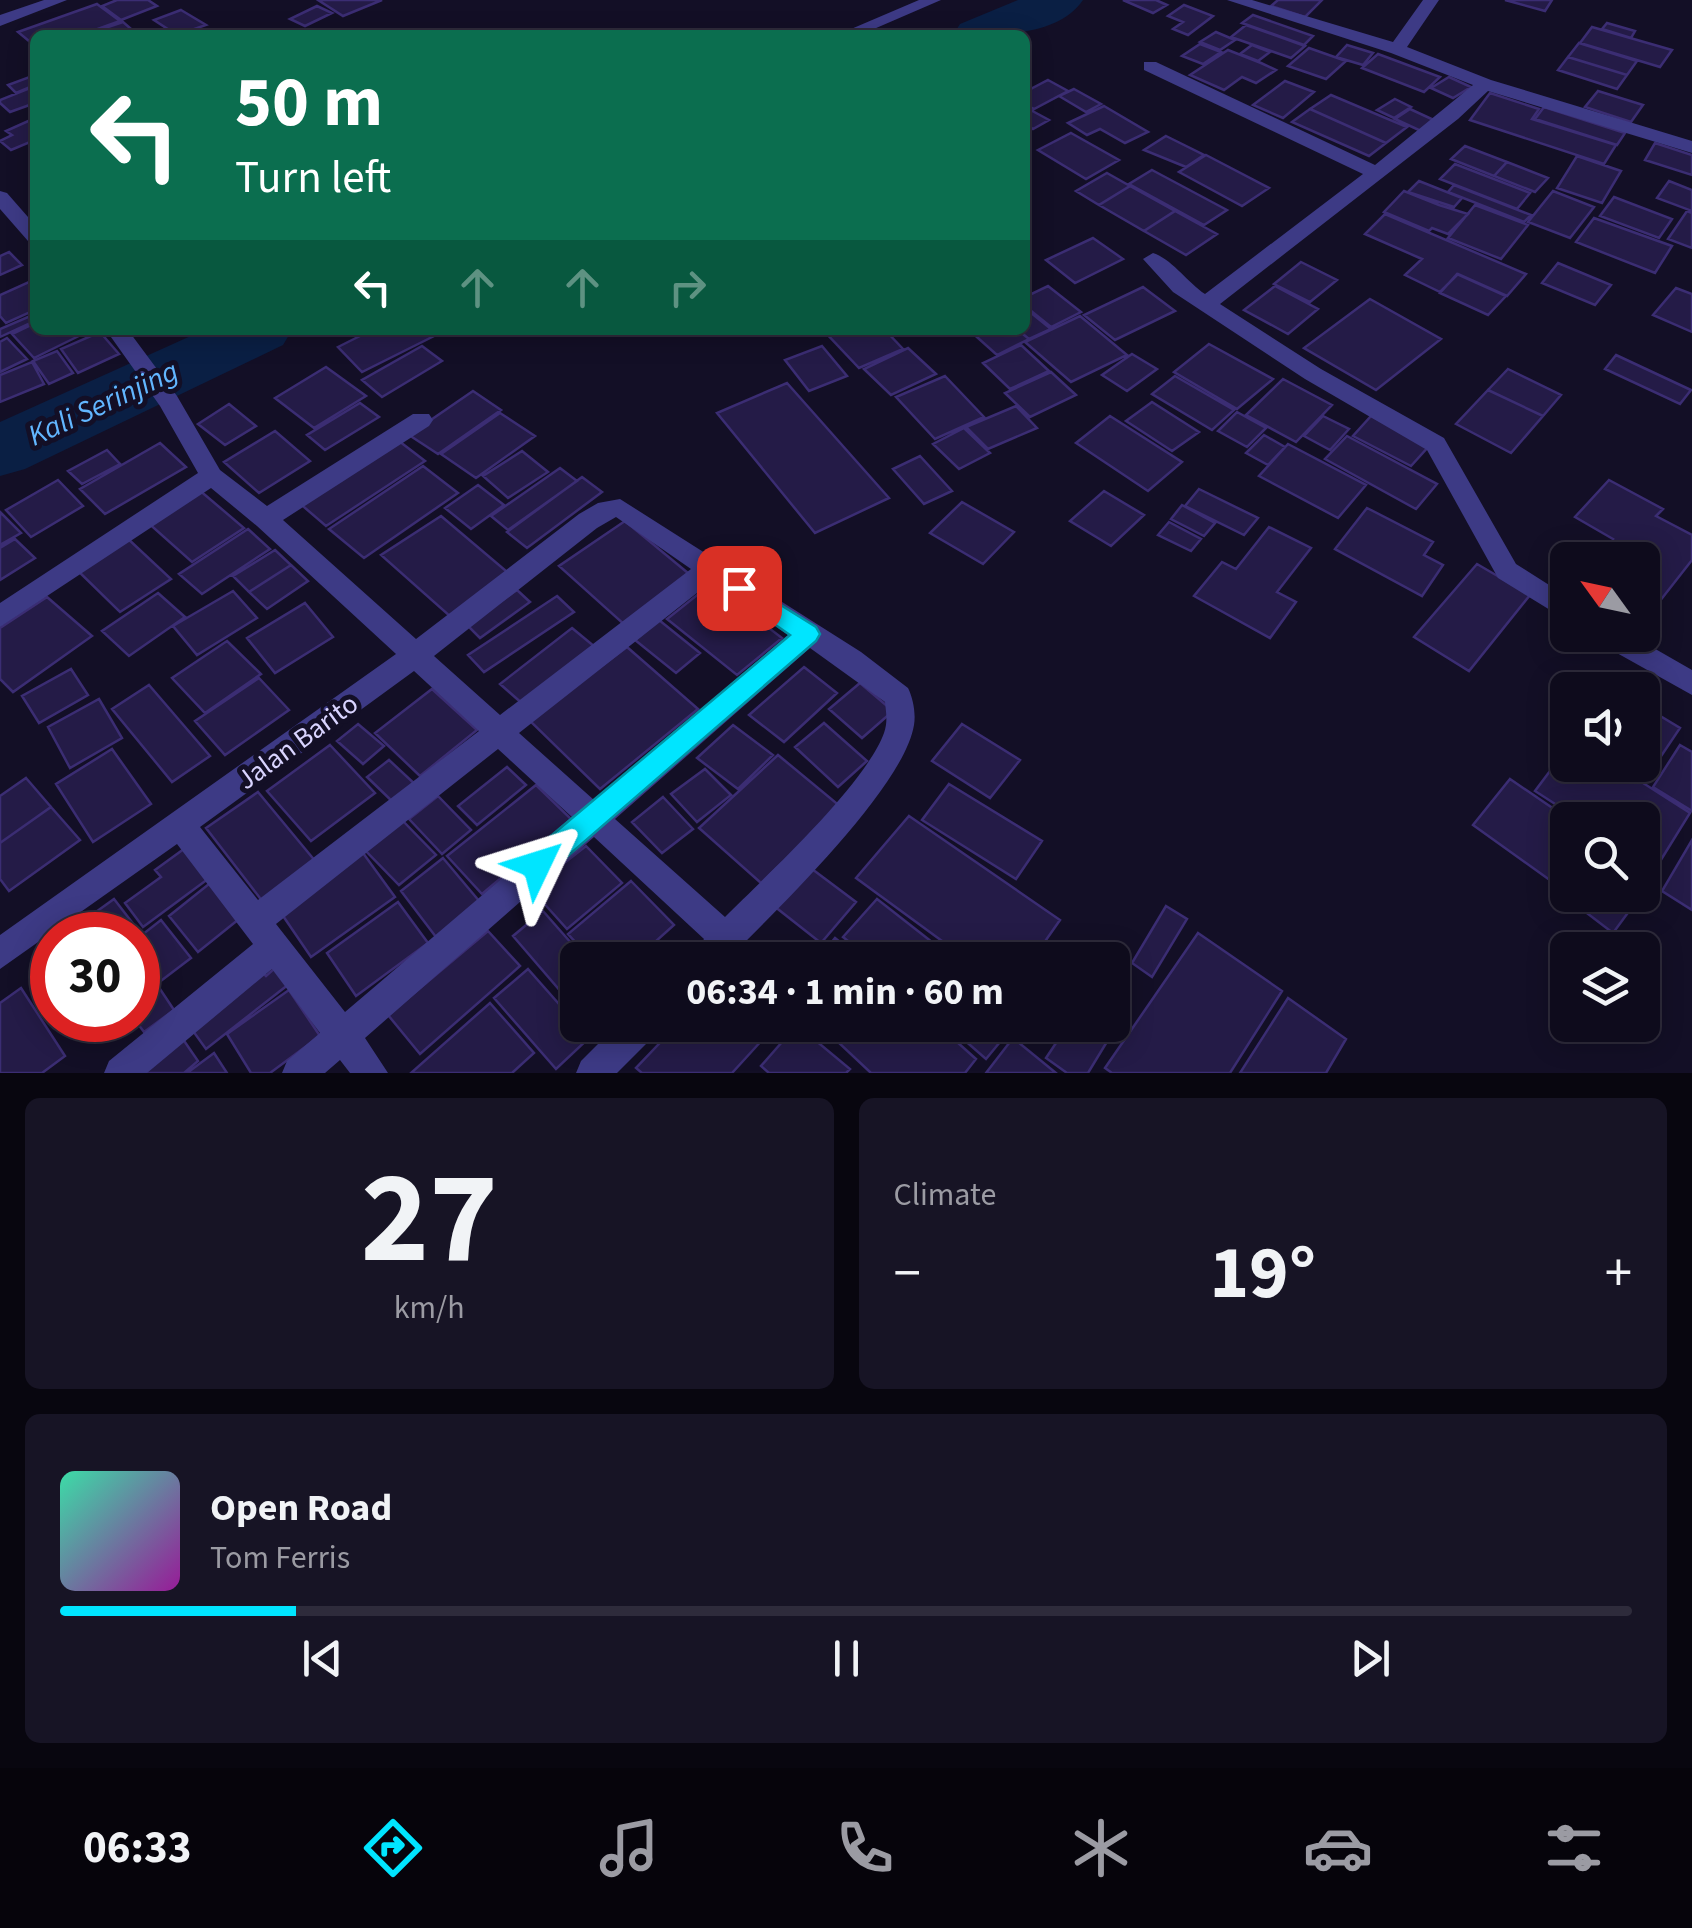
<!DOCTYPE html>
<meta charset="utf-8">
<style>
body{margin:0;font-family:"Source Sans 3",sans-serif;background:#171425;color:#f1f3f6;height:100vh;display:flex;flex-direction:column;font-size:38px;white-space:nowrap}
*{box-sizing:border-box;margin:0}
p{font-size:32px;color:#9b9ba3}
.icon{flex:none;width:55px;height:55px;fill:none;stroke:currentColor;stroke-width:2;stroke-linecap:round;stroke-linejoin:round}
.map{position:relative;height:1073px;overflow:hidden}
.side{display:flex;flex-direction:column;gap:25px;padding:25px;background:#08060f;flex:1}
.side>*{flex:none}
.hud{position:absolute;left:30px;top:30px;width:1000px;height:305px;border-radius:15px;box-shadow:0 5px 25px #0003,0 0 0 2px #2e2b3b;background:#0b6e4f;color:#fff;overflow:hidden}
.needle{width:65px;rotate:303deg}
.controls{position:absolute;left:1550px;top:542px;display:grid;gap:20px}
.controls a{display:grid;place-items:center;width:110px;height:110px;border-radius:15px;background:#0e0b1c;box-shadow:0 5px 25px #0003,0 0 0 2px #2e2b3b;font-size:50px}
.speed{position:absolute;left:30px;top:912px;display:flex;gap:20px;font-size:50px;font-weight:700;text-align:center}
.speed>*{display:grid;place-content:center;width:130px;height:130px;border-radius:50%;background:#0e0b1c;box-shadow:0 5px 25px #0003,0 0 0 2px #2e2b3b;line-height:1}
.speed .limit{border:15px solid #d22;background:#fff;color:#111}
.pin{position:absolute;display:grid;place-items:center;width:85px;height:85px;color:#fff;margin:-42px;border-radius:20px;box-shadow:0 5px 15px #0006}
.me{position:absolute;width:110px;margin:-55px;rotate:49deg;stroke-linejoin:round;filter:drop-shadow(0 0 8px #0008)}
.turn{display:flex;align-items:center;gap:35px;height:210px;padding:0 40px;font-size:45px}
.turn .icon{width:130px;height:130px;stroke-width:2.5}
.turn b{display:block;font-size:70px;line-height:85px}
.lanes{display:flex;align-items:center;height:95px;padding:0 40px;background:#0003;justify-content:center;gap:50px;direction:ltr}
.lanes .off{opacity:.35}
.big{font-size:75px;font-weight:700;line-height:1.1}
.side .card{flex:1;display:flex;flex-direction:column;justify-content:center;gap:15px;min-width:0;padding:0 35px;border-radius:15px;background:#171425}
.side .dial{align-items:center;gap:0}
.dial b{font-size:130px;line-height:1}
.song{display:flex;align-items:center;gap:30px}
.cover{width:120px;height:120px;border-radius:15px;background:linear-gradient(135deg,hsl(160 70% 55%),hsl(300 70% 35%))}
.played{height:10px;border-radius:5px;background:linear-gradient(90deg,#00e5ff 15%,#2e2b3b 15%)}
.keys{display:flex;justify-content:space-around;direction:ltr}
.heat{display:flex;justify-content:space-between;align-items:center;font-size:55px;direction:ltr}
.side .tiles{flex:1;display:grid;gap:25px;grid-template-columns:1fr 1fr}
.card:last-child{grid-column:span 2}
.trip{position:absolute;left:560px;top:942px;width:570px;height:100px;border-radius:15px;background:#0e0b1c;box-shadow:0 5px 25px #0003,0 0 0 2px #2e2b3b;font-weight:700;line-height:100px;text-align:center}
.tabs{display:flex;height:160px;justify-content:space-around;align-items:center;background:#06040b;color:#9b9ba3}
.tabs .icon{width:70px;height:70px}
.tabs .on{color:#00e5ff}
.tabs b{font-size:45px;color:#f1f3f6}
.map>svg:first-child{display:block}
</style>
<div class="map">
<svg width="1692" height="1073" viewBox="0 0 1692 1073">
<rect width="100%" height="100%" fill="#130f26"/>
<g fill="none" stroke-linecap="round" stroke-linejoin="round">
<path fill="#0a1f44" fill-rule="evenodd" d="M1018 0H1083C1057 38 993 35 953 35L960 24Z
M204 330H292L283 345 25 469 0 476V422Z"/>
</g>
<path fill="#241b47" stroke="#3b2d73" stroke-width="2.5" d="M117 0H148L157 6 121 20 102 6Z
M318 0H382L343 16Z
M1123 0H1156L1167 5 1153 13Z
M1278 0H1322L1305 17 1271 6Z
M1505 0H1552L1545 11Z
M97 4 120 21 81 35H35V46L18 32Z
M1184 5 1213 16 1188 35 1173 29 1183 22 1168 16Z
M317 6 332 13 305 26 290 19Z
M181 10 206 25 177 35 154 20Z
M1253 15 1313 36 1304 45 1242 23Z
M123 22 137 34 93 32Z
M1607 23 1635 31 1631 38 1602 29Z
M1246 25 1305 46 1291 58 1231 37Z
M1592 27 1672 50 1660 67 1580 43Z
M1216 32 1235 40 1220 50 1200 42Z
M1579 43 1637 61 1627 75 1568 57Z
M1200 44 1221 52 1203 64 1182 56Z
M1252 45 1270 52 1258 61 1240 54Z
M1347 45 1373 53 1363 65 1336 57Z
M1309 48 1346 61 1326 79 1288 66Z
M1228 50 1261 63 1276 70 1256 83 1242 77 1224 90 1190 75Z
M1378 54 1440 77 1424 92 1362 68Z
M1568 57 1627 75 1617 89 1558 70Z
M35 75V85L16 93 8 85Z
M1449 77 1471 87 1453 98 1431 88Z
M1048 80 1068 91 1034 109 1025 104V92Z
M1285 81 1314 92 1283 118 1253 105Z
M35 86V103L10 112 0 103V100Z
M1074 89 1101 104 1086 112 1059 96Z
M1598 91 1643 105 1631 122 1585 107Z
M1490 93 1539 109 1532 119 1616 145 1604 164 1470 120Z
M1331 95 1407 127 1386 143 1310 109Z
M1395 99 1411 107 1394 118 1377 110Z
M1104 106 1148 132 1125 143 1100 129 1087 135 1068 123Z
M1025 107 1049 120 1033 129 1025 124Z
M1544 107 1625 133 1617 145 1535 119Z
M1310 109 1386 143 1369 156 1292 122Z
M1410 109 1436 121 1421 131 1395 119Z
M35 118V140L11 150 0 141 12 135 6 131Z
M1071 133 1119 160 1086 179 1038 150Z
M1166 136 1204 155 1186 167 1144 150Z
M1655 143 1692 155V175L1645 160Z
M1465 146 1507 162 1494 176 1451 159Z
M1206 155 1269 188 1242 206 1179 172Z
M1577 156 1621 171 1602 203 1557 188Z
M1507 162 1548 178 1535 192 1494 176Z
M1455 164 1530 193 1517 209 1440 179Z
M1152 170 1227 210 1204 225 1129 184Z
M1107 173 1130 186 1099 205 1076 191Z
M1419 181 1462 198 1454 207 1408 192Z
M1669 181 1692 190V211L1657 198Z
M1454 185 1531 215 1524 222 1448 192Z
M1130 186 1175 211 1144 231 1099 205Z
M1404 191 1439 205 1468 214 1448 234 1432 228 1429 231 1384 212Z
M1553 191 1594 207 1570 238 1528 222Z
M1614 197 1672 219 1659 238 1600 216Z
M1475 205 1528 225 1501 259 1448 238Z
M1175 211 1217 234 1186 255 1144 231Z
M1687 211 1692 213V248L1668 239Z
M1385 214 1526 274 1507 296 1458 274 1440 292 1405 275 1422 259 1365 234Z
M1594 218 1672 246 1655 273 1576 242Z
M1093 238 1123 259 1075 283 1046 260Z
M9 252 22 265 0 275V256Z
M1301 262 1337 280 1310 302 1274 284Z
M1558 263 1611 285 1595 305 1542 283Z
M1457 274 1506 296 1488 315 1440 293Z
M29 282 35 289V310L6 323 0 316V295Z
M1048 286 1081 312 1051 327 1025 306V297Z
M1275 286 1318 309 1288 334 1244 310Z
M1143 287 1175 311 1115 340 1084 315Z
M1676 288 1692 294V332L1653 315Z
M1370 299 1441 339 1376 390 1304 348Z
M1025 308 1051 329 1029 339 1018 330H1025Z
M35 314V321L0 337V329Z
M1080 316 1127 355 1071 382 1025 342Z
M35 323V330H91L34 358 12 334Z
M372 330H427L434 336 362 372 338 347Z
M829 330H885L903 349 859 368 825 332Z
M969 330H1018L1029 339 997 355Z
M100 332 119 354 78 373 61 349Z
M7 338 27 359 0 372V342Z
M1209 344 1273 379 1237 409 1174 372Z
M1021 345 1049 371 1010 389 983 363Z
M422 346 442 361 382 397 362 380Z
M822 346 847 376 809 391 785 360Z
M908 348 936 374 891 395 864 369Z
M57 351 73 373 49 384 33 361Z
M1132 354 1157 369 1127 391 1102 375Z
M1616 355 1691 390 1680 404 1605 369Z
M32 362 44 384 0 402V375Z
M326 367 366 396 314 428 275 398Z
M1508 369 1561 395 1543 416 1488 390Z
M1051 372 1076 395 1030 417 1005 393Z
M945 376 984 417 935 439 896 397Z
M1175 376 1234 410 1212 430 1152 394Z
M1283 379 1332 405 1296 442 1246 415Z
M787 383 889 498 815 533 717 413Z
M1488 390 1543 416 1511 453 1456 424Z
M473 391 501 410 438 454 409 435Z
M1152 402 1199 432 1172 451 1126 421Z
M360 403 379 417 325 450 307 435Z
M229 404 256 426 225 445 198 424Z
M1016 406 1037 428 988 449 966 427Z
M1237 412 1266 428 1247 447 1218 431Z
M500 413 535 436 476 478 441 454Z
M1110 416 1182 462 1148 491 1076 443Z
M1323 416 1349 429 1330 450 1304 436Z
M1371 416 1429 446 1411 466 1353 436Z
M964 428 990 453 959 469 933 444Z
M275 431 310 461 259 493 224 462Z
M1264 435 1285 447 1268 465 1246 453Z
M1347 436 1437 484 1416 509 1325 459Z
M395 438 425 461 326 526 297 501Z
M160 443 186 467 105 514 80 489Z
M1288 444 1366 485 1338 518 1259 476Z
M107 450 120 464 82 484 68 471Z
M522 451 548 472 508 498 483 476Z
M920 456 952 491 924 504 893 469Z
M423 466 458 493 364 558 329 529Z
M560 468 577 481 508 530 491 516Z
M582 477 602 492 527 548 507 532Z
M58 480 83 506 31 537 6 510Z
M1609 480 1663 509 1656 516 1692 535V560L1656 606 1642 598V560H1595L1613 539 1575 517Z
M478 485 504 505 471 529 445 508Z
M198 489 244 528 192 562 146 521Z
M1199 489 1258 518 1244 535 1185 506Z
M1104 491 1144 515 1111 546 1070 521Z
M962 502 1014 532 983 564 930 533Z
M1182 505 1215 523 1204 536 1171 519Z
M1367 508 1433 542 1424 555 1443 565 1422 596 1335 549Z
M0 512 21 533 0 545Z
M441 516 512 576 452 618 381 555Z
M625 521 694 578 627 627 559 566Z
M1169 522 1201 539 1191 551 1158 535Z
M1269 527 1311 548 1277 592 1296 602 1270 638 1194 596 1222 562 1236 569Z
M248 529 270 549 202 594 179 574Z
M126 537 171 579 120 612 75 568Z
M15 539 35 558 0 580V548Z
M275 550 291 565 249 592 233 576Z
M1477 564 1530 595 1469 671 1414 637Z
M291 565 308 581 267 609 249 592Z
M711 584 782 638 737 675 667 619Z
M517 590 530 602 480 638 467 625Z
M233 591 257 618 197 655 173 626Z
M158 593 185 617 129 656 102 631Z
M557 596 574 612 484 672 468 655Z
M47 597 92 636 13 692 0 679V628Z
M305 603 333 637 275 673 247 638Z
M659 620 700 653 676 673 635 640Z
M572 628 595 647 524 705 500 684Z
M227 641 261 674 205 713 172 678Z
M627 647 698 709 600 789 529 720Z
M804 667 837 693 784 742 749 715Z
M71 669 88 695 39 723 22 696Z
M259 678 289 710 225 755 195 721Z
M860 683 893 711 862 738 829 709Z
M149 685 210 756 172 782 112 709Z
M432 689 477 730 420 776 375 733Z
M99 699 122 738 70 768 48 727Z
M1642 705 1680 728 1643 783 1690 813 1659 863 1642 853V820H1580L1535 791 1568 747V765H1642Z
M824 723 867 761 838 787 795 747Z
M358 724 384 746 363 764 337 741Z
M962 724 1020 760 990 798 932 761Z
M733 725 773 755 738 789 697 758Z
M330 745 375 793 311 841 267 791Z
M1680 745 1692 752V811L1653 787Z
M112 749 151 804 93 842 56 784Z
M778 755 841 807 761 883 699 828Z
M389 760 418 787 396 805 367 777Z
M507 767 526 785 477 825 458 806Z
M705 769 731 795 697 822 671 794Z
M26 778 51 807 0 843V796Z
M1510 779 1570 820 1568 893 1473 825Z
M949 784 1042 841 1016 879 922 820Z
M536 785 571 819 482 894 447 856Z
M258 792 316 862 263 902 206 828Z
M438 796 471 830 442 854 409 819Z
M663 797 693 829 662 853 632 822Z
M51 807 80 840 9 891 0 879V843Z
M909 816 1060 920 1032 960H968L856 878Z
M401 819 436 855 399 885 364 849Z
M1692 840V910L1662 891Z
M188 846 212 876 143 927 125 903 161 877 155 870Z
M586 846 622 883 567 929 531 889Z
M363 853 395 897 311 957 279 910Z
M443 858 480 902 436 937 401 891Z
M1642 861 1658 872 1642 893Z
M808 866 856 902 821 943 774 906Z
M214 880 244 915 198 952 169 916Z
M631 881 674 925 635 960H592L568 934Z
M1588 895H1641L1613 933 1579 907Z
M114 899 138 930 131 935H64Z
M877 899 955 960H872L843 937Z
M398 902 428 943 356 996 327 953Z
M1166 906 1187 919 1152 977 1132 963Z
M543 911 586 960H578L575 1008 513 936Z
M161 920 191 958 141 996 138 992V938Z
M488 931 520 966 420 1054 388 1015Z
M1198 933 1282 991 1230 1073H1112L1105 1068Z
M835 938 863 960H817Z
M744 944 765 960H731Z
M275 968 289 984 206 1049 193 1031 259 969 266 976Z
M528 969 589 1038 556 1069 494 998Z
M158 986 174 1010 144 1032 135 1020 138 1000Z
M21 988 65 1056 42 1073H0V1003Z
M289 990 320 1036 270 1073H251L227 1034Z
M1288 998 1346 1039 1326 1073H1240Z
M490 1003 534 1053 512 1073H411Z
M677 1025H750L764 1038 732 1073H642L636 1068Z
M797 1025 850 1069 846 1073H769L761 1066Z
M854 1025H938L976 1059 965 1073H871L838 1042Z
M959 1025H1014L986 1059 954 1031Z
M1068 1025H1087L1108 1040 1088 1073H1067L1046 1058Z
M178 1032 198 1061 184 1073H130L128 1070Z
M1013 1038 1056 1073H986Z
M214 1053 227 1073H187Z"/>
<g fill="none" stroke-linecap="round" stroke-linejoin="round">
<path fill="#3d3a85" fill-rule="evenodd" d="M44 0H67L0 26V15Z
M919 0H941L860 35H837Z
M1227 0H1252L1393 42 1423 0H1439L1407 47 1491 80 1692 141V153L1488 91 1458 119 1220 304 1321 369 1444 438 1516 564 1568 597V621L1498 578 1427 450 1305 379 1173 292 1143 259 1153 253C1172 259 1188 283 1205 294L1363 174 1144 70V62H1156L1375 165 1473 85 1391 53Z
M0 191 7 193 35 225V243L28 241 0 209Z
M106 330H128L177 396 220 470 267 506 413 414H429L433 420 429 426 283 520 416 639 579 514 598 503 620 499 861 652 908 688C913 698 916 713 914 725 904 788 774 913 727 960H689L704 939 594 837 365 1038 388 1073H350L340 1060 325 1073H282L287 1061 320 1033 272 969 147 1073H104L109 1061 253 944 177 844 0 969V935L396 654 257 526 211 488 0 627V603L198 473 160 406ZM616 517 691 569 500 715 434 656 597 528ZM711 582 788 635 594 800 519 733ZM810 648 885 702C886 712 888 722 884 733 865 785 767 875 725 917L615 819ZM414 671 479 731 258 900 200 827ZM498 749 573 818 345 1012 276 924Z
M1595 635H1631L1692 670V695L1599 643Z
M617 1025H658L653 1037 617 1073H576L581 1061Z"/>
</g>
<path fill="#00e5ff" stroke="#0095a6" stroke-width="2.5" d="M739 579 816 627 820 634 816 641 547 874 537 878 527 874 523 865 527 856 790 635 731 594 727 588Z"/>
<g text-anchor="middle" stroke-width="10" stroke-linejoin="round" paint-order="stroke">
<g font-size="28" fill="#d9d4ff" stroke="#130f26">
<text transform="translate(297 741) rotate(-36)" y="10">Jalan Barito</text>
</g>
<g font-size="30" font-style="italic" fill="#62b6ff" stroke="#130f26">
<text transform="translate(103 403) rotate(-25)" y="10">Kali Serinjing</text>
</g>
</g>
</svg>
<div class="controls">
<a><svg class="needle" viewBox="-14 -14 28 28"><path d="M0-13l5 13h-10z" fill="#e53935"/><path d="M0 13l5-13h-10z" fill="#9b9ba3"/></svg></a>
<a><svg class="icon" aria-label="sound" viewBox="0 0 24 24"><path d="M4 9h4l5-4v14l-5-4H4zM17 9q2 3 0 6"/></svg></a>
<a><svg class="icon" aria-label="search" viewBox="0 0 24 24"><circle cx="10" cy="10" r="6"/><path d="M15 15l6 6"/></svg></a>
<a><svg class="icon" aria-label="layers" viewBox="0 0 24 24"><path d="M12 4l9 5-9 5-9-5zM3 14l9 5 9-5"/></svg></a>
</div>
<div class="speed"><div class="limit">30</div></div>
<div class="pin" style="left:739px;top:588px;background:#d93025"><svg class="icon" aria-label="arrive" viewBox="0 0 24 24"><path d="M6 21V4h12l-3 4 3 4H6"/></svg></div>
<svg class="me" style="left:537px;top:865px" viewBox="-20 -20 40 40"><path d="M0-17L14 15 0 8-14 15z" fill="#00e5ff" stroke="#fff" stroke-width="4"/></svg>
<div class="trip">06:34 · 1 min · 60 m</div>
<div class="hud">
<div class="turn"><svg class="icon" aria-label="left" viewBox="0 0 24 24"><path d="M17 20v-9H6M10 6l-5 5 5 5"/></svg><div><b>50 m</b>Turn left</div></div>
<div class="lanes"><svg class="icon" aria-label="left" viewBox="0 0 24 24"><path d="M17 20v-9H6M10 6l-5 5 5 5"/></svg><svg class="icon off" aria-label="ahead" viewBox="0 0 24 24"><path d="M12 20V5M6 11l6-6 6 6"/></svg><svg class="icon off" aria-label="ahead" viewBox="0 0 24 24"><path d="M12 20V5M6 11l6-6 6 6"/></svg><svg class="icon off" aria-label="right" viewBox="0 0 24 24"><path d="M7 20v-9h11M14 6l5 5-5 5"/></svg></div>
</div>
</div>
<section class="side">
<div class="tiles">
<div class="card dial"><b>27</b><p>km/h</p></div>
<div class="card"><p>Climate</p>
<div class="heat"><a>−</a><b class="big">19°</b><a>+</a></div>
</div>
<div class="card">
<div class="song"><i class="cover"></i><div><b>Open Road</b><p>Tom Ferris</p></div></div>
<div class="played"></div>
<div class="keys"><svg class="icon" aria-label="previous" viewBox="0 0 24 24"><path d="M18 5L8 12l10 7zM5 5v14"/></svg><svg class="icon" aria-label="pause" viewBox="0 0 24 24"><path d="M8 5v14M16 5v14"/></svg><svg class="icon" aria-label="next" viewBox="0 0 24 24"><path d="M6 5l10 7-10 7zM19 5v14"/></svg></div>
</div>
</div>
</section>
<nav class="tabs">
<b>06:33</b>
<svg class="icon on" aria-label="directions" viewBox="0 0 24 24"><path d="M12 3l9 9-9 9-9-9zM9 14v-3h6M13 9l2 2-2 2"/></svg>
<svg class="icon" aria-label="music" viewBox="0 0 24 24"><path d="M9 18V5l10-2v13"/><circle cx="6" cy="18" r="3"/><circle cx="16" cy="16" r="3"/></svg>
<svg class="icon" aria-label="phone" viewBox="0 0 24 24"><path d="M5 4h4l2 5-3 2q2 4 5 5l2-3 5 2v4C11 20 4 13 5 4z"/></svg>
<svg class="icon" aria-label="climate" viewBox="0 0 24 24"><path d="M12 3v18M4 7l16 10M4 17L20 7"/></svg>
<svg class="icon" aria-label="car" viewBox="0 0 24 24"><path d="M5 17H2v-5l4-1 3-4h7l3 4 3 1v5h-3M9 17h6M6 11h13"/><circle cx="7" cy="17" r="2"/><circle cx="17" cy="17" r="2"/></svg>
<svg class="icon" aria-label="filters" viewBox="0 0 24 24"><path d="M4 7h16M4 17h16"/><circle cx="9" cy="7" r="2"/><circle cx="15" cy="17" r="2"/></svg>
</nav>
